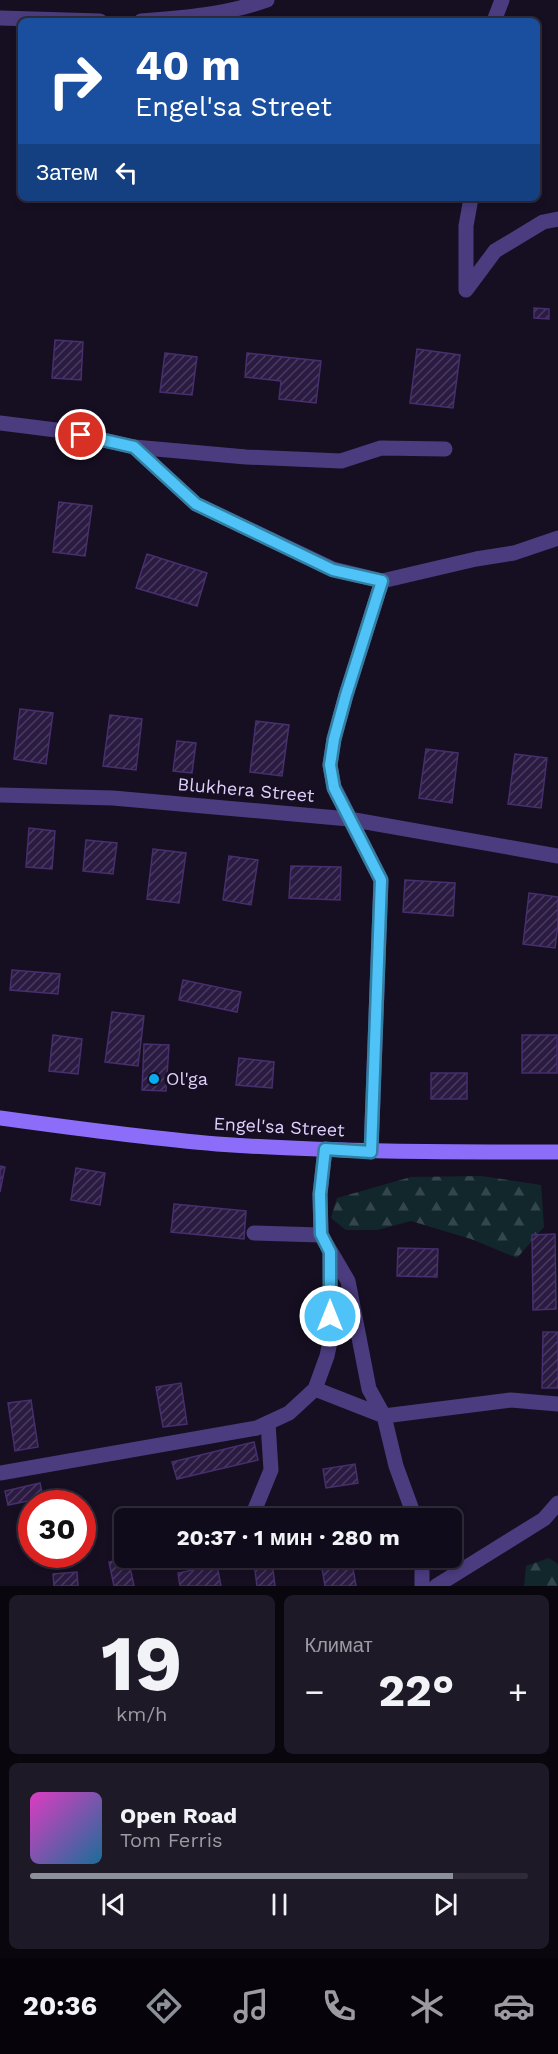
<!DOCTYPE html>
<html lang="ru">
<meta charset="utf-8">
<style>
body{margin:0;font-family:"Work Sans",sans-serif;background:#1e1927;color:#f1f3f6;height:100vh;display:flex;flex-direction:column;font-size:22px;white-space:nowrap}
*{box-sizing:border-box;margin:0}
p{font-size:20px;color:#9c9ba2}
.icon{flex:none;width:33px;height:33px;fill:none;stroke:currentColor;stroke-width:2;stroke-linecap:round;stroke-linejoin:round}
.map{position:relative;height:1586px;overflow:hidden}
.details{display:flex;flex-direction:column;gap:9px;padding:9px;background:#09060e;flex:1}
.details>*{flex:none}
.hud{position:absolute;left:18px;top:18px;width:522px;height:183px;border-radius:9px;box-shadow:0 3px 9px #0003,0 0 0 2px #302b39;background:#1a4fa0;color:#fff;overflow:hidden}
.speed{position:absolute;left:18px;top:1490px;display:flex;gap:12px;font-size:30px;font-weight:700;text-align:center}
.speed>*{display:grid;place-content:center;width:78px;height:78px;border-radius:50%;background:#100b1a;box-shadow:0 3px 9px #0003,0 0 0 2px #302b39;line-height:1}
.speed .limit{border:9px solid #d22;background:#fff;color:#111}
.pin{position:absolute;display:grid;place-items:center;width:51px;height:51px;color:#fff;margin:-26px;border:3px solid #fff;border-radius:50%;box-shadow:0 2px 6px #0007}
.me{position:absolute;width:66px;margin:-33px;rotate:0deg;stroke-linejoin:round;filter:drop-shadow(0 0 4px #0008)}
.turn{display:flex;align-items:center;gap:21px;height:126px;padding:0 18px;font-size:27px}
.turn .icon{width:78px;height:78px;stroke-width:2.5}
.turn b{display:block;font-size:42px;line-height:51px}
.then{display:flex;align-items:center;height:57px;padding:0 18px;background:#0003;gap:12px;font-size:22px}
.big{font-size:45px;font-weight:700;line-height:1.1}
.details .card{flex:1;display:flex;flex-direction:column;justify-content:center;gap:9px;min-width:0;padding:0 21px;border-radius:9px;background:#1e1927}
.details .dial{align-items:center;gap:0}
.dial b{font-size:78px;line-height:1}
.song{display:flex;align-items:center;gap:18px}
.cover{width:72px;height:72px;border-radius:9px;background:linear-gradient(135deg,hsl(310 70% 55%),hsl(200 70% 35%))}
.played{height:6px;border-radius:3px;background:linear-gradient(90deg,#8c9099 85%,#302b39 85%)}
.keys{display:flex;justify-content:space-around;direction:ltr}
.heat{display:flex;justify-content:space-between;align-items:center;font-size:33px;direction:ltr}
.details .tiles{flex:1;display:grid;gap:9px;grid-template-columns:1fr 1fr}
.card:last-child{grid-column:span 2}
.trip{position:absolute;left:114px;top:1508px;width:348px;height:60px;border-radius:9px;background:#100b1a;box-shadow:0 3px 9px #0003,0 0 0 2px #302b39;font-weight:700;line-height:60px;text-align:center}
.dock{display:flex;height:96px;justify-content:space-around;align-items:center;background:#06040a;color:#9c9ba2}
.dock .icon{width:42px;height:42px}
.dock .active{color:#8c9099}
.dock b{font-size:27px;color:#f1f3f6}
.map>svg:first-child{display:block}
</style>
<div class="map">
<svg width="558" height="1586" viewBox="0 0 558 1586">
<defs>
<pattern id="forest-firs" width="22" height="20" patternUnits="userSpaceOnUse" patternTransform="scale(1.5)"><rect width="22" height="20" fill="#12272c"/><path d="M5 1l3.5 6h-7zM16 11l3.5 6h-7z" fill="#34454c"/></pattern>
<pattern id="building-hatch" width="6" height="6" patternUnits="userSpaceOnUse" patternTransform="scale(1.5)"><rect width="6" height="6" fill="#2b1b42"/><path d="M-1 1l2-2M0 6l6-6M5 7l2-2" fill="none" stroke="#493b5e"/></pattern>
</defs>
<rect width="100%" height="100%" fill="#160f22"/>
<path fill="url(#forest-firs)" d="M481 1176 541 1185 544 1227 517 1258 471 1239 411 1221 377 1230H346L331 1218 337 1198 411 1177Z
M549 1558 558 1564V1586H524L526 1566Z"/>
<path fill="url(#building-hatch)" stroke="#472e6d" stroke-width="1.5" d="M534 308 549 309V319L534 318Z
M55 340 83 342 81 380 52 378Z
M417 349 460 355 453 408 410 403Z
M165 353 197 357 192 395 160 392Z
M247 353 321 361 316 403 279 399 281 381 245 377Z
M59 502 92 506 85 556 53 552Z
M147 554 207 573 197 606 136 588Z
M20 709 53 713 46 764 14 759Z
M110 715 142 719 136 770 103 766Z
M256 721 289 725 282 776 250 772Z
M177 741 196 743 192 773 173 771Z
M426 749 458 753 452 803 419 798Z
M515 754 547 758 541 808 508 804Z
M29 828 55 831 52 869 26 867Z
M86 840 117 843 113 874 83 871Z
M153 849 186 853 179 903 147 899Z
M229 856 258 860 251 905 223 900Z
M291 866 341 867 340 900 289 898Z
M405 880 455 883 453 916 403 912Z
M529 893 558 897V924L555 948 523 944Z
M12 970 60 974 58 994 10 990Z
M183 980 241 992 237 1012 179 1000Z
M112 1012 144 1016 138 1066 105 1062Z
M53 1035 82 1039 78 1074 49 1071Z
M522 1035H557V1073H522Z
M144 1044 169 1045 166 1091 142 1090Z
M239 1058 274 1062 272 1088 236 1085Z
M431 1073H467V1099H431Z
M0 1166 5 1167 0 1192Z
M76 1168 105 1173 100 1205 71 1200Z
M174 1204 246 1211 244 1239 171 1232Z
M555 1234 556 1309 533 1310 532 1235Z
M398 1248 438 1249 437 1277 397 1276Z
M543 1332H558V1388H542Z
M181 1383 187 1424 163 1427 156 1387Z
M31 1400 38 1447 15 1451 8 1403Z
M254 1442 258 1460 177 1479 172 1462Z
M355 1464 358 1483 326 1488 323 1469Z
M40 1483 43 1498 8 1505 5 1491Z
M320 1557H351L356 1586H325Z
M128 1558 134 1586H114L109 1562Z
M272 1562 275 1586H257L254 1563Z
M217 1565 221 1586H180L178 1573Z
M77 1572 78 1586H54L53 1574Z"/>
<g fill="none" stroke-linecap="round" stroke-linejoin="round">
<path stroke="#4b3c7f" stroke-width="15" d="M0 18 100 21
M141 21C183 18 228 14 267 0
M494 21 502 0
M466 290 495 251 543 222 558 219
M466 290V226L471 198
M134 447 246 457 341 461 381 448 445 449
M254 1233 321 1235
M247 1518 255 1509 271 1470 268 1423"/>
<path stroke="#4b3c7f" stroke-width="15" d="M0 423 64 431 134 447 196 504 333 569 382 581 476 559 514 553 558 538
M0 795 113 798 349 819 558 856
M325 1149 320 1194 321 1235 348 1281 369 1389 384 1416 396 1466 415 1518
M371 1152 381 880 334 787 330 765 334 739 346 695 382 581
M315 1389 327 1356 331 1337 330 1252
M0 1473 257 1428 289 1413 315 1389 384 1416 511 1400 558 1404
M422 1557V1586
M436 1586 544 1519 558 1503"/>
<path stroke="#8c6df9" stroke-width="15" d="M0 1118C72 1128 144 1138 217 1144 331 1152 444 1152 558 1152"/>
</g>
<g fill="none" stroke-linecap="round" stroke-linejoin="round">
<defs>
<path id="route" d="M81 435 134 447 196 504 333 570 382 581 346 695 334 739 330 765 334 788 381 880 371 1152 325 1149 320 1194 321 1234 330 1252V1316"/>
</defs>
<use href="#route" stroke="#337fa1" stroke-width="15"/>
<use href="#route" stroke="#4fc3f7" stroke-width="10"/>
</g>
<circle fill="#0aacf0" stroke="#160f22" stroke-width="2" cx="154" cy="1079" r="6"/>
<g text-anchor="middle" stroke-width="6" stroke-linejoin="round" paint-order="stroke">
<g font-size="18" fill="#dfd1fd" stroke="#160f22">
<text transform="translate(246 790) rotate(5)" y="6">Blukhera Street</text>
<text transform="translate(279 1127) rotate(3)" y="6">Engel'sa Street</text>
</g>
<g font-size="18" fill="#dfd1fd" stroke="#160f22" text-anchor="start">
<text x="166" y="1085">Ol'ga</text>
</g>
</g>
</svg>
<div class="speed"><div class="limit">30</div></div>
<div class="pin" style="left:81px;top:435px;background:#d93025"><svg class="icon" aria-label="arrive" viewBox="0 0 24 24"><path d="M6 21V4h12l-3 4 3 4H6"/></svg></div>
<svg class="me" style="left:330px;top:1316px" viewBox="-20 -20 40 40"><circle r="17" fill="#4fc3f7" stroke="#fff" stroke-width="3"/><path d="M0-11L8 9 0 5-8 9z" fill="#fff"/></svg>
<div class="trip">20:37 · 1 мин · 280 m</div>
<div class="hud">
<div class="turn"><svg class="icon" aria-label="right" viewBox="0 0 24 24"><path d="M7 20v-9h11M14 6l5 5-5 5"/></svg><div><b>40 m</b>Engel'sa Street</div></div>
<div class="then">Затем<svg class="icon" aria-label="left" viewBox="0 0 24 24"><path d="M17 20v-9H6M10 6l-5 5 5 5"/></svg></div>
</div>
</div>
<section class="details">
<div class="tiles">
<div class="card dial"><b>19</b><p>km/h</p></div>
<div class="card"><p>Климат</p>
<div class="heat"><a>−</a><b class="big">22°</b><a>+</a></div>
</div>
<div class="card">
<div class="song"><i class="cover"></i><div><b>Open Road</b><p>Tom Ferris</p></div></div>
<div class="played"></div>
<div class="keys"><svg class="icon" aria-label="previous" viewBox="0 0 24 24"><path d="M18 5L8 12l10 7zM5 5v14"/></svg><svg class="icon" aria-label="pause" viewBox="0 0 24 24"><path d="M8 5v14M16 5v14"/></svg><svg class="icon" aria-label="next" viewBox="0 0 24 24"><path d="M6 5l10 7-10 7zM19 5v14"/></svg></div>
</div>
</div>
</section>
<nav class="dock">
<b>20:36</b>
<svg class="icon active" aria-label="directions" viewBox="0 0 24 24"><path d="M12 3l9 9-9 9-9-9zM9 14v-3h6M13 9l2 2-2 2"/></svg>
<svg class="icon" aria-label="music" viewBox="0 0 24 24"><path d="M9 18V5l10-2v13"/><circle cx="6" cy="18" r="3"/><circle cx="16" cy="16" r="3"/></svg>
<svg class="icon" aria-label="phone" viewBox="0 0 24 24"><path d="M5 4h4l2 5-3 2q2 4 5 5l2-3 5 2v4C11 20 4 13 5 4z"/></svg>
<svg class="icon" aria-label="climate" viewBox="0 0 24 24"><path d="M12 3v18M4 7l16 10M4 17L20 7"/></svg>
<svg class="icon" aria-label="car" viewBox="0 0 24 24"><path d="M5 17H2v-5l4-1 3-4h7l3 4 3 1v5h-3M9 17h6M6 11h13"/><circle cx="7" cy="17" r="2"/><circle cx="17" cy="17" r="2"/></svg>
</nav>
